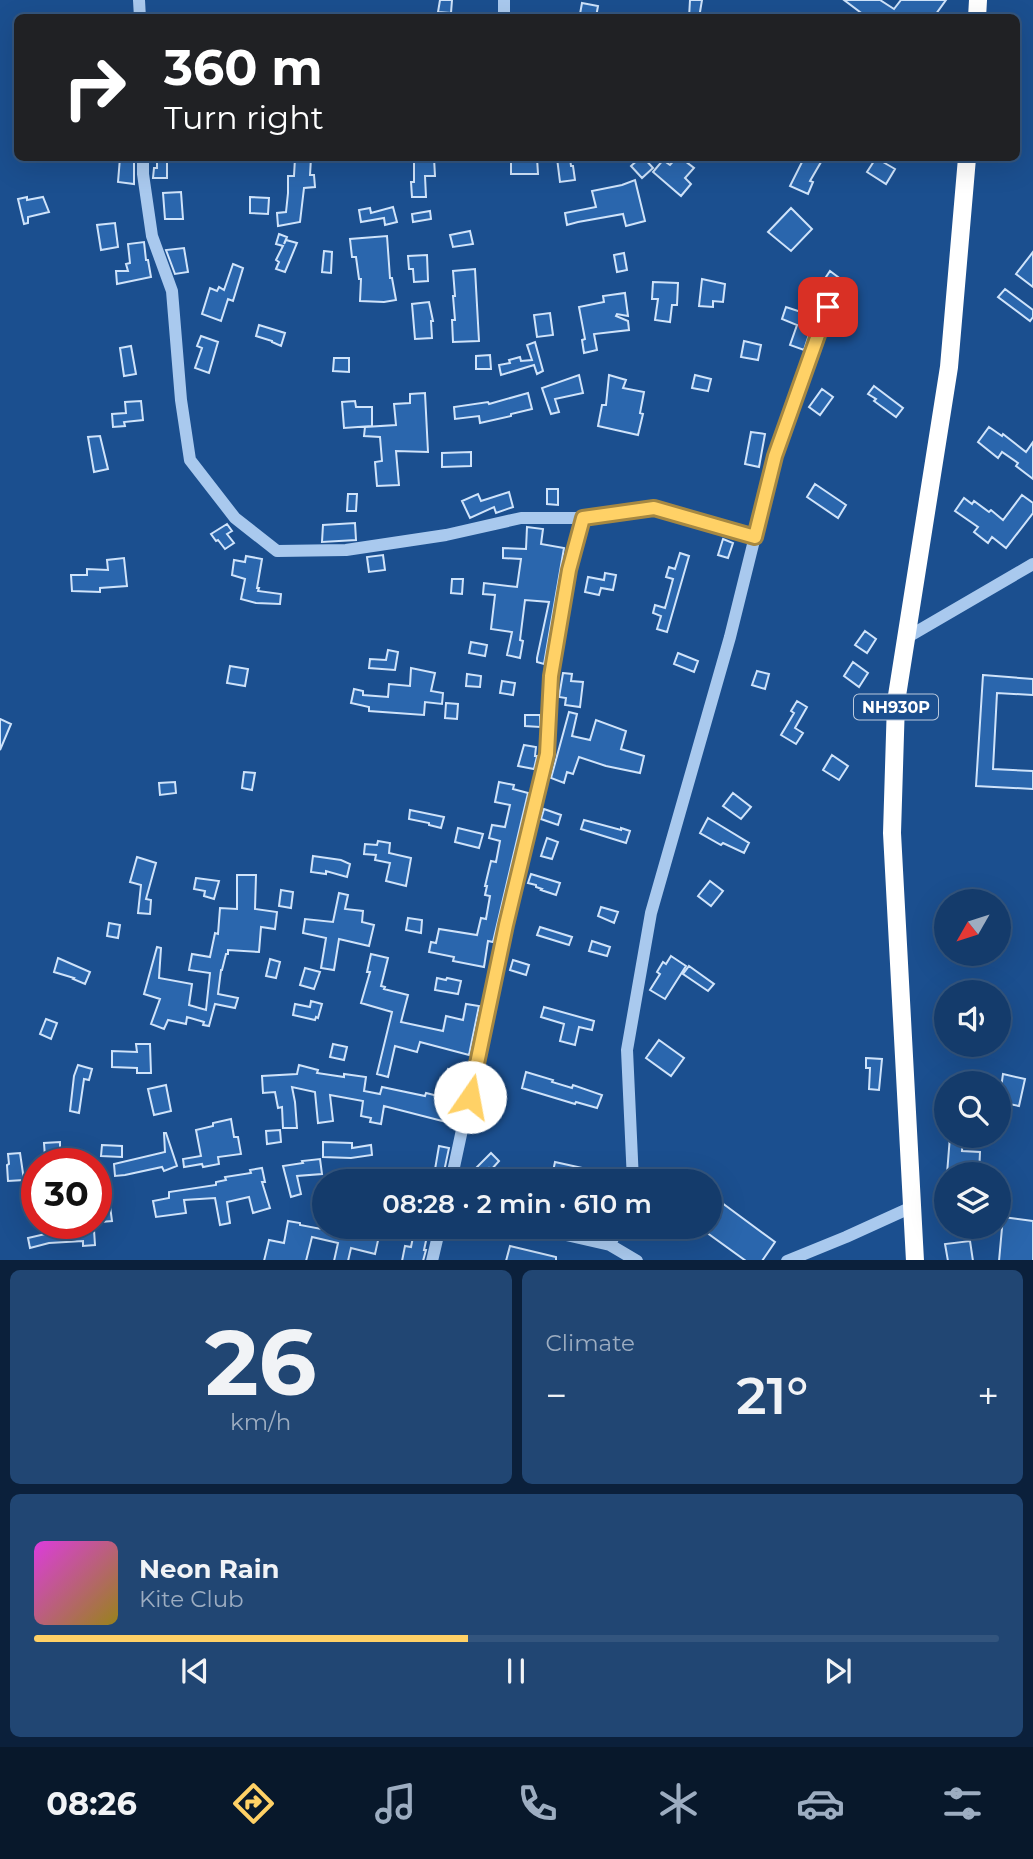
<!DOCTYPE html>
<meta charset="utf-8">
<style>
body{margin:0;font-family:Montserrat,sans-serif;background:#214673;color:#f1f3f6;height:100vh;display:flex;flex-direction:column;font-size:26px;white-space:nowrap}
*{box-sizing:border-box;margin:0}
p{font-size:23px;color:#9dadc1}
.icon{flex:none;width:38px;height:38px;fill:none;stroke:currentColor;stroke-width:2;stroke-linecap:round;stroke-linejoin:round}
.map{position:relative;height:1260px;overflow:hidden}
.side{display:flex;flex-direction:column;gap:10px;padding:10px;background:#0b203b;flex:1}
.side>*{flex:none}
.hud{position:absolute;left:14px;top:14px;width:1006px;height:147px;border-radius:10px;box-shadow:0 7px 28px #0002,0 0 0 2px #33557e;background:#202124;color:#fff;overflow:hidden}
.needle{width:46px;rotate:231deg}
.tools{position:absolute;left:934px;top:889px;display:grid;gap:14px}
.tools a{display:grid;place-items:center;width:77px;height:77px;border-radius:50%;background:#143b6b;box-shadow:0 7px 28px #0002,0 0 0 2px #33557e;font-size:35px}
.speed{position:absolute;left:21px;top:1148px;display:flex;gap:14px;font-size:35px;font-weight:700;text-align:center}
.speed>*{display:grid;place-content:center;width:91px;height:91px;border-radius:50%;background:#143b6b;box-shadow:0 7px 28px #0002,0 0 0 2px #33557e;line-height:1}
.speed .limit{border:10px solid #d22;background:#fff;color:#111}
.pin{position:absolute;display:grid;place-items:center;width:60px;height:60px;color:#fff;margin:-30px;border-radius:14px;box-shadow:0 4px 10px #0006}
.me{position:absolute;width:77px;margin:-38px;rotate:12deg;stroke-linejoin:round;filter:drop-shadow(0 0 5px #0008)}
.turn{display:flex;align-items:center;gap:24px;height:147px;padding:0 35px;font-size:32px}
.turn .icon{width:91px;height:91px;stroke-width:2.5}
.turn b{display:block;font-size:49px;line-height:60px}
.big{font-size:52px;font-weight:600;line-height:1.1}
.side .tile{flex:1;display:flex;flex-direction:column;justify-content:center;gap:10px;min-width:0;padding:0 24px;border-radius:10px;background:#214673}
.side .dial{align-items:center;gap:0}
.dial b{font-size:91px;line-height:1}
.song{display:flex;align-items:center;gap:21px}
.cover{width:84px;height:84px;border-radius:10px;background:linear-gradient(135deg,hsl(300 70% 55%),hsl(50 70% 35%))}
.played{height:7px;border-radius:4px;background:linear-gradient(90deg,#ffd166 45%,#33557e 45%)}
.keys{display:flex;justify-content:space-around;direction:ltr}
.heat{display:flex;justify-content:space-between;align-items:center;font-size:38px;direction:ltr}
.side .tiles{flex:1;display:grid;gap:10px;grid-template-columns:1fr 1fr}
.tile:last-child{grid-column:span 2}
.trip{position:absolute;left:312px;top:1169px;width:410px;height:70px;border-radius:35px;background:#143b6b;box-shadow:0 7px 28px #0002,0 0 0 2px #33557e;font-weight:600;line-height:70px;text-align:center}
.dock{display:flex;height:112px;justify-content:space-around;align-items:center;background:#08182b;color:#9dadc1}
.dock .icon{width:49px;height:49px}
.dock .on{color:#ffd166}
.dock b{font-size:32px;color:#f1f3f6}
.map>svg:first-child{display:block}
</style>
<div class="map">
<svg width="1033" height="1261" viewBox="0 0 1033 1261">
<rect width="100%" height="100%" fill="#1b4f8f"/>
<path fill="#2a66ad" stroke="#cfe3fa" stroke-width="2" d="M440 0H452L451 13 438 12Z
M690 0H702L699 18H689Z
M844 0H880L894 9 901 0H946L933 18H868Z
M582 3 598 6 596 17 580 14Z
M120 158H134V184L118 182Z
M157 158H167V178H153L154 168H157Z
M295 158H311L310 175H314L315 187 304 188 300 222 278 226 277 213 286 212 288 193V176H294Z
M414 158H434L435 176H425L426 197H412L411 182H414Z
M511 158H537L538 174H511Z
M557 158H570L571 166H573L575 180 560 182Z
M640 158H644L653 168 642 178 631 166Z
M676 158H681L694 168 685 178 691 184 681 196 653 172 663 160 670 165Z
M804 158H814L821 162 810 181 813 182 808 194 790 186Z
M876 158 895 169 886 184 867 172Z
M635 180 645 221 626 226 623 214 578 222 567 225 565 213 596 207 592 191 622 185Z
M181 192 183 219H165L163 193Z
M27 197V200L43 197 49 212 28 217V223L24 224 18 199Z
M250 197 269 198 268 214 250 213Z
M393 207 397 222 385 225 384 218 361 222 359 210 370 208 371 213Z
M791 208 812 229 791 251 768 232Z
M430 211 431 219 413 222 412 214Z
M115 223 118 247 101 250 97 225Z
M470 231 473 244 453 247 450 235Z
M279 234 287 237 284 244 286 240 297 243 285 272 276 269 279 262 276 260 283 246 276 244Z
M387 236 390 278H392L396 300 384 302 360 301 361 279H359L356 257H352L350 239Z
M144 242 146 260H148L151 277 117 284 116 271H128L126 264 130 263 128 244Z
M184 248 188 272 175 274 166 250Z
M324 251 332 252 331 273 322 272Z
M1033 252V287L1016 274Z
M624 253 627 270 617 272 614 255Z
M427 255 428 281 414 282 413 269H409L408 256Z
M233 264 243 268 233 301 228 299 221 321 202 314 210 288 217 291 219 287 224 290Z
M475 269 479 341 453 342 452 320H455L453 296H455L453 271Z
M830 271 846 283 840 292 824 280Z
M702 279 725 284 723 302 713 301V307L699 306Z
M653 282 678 283 677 305H672L670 322 655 320 658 299H652Z
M1005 289 1033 310V317L1030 321 998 297Z
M625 293 628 316 617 314 616 316 628 321 629 330 594 334 597 350 584 353 582 340 585 339 579 307 604 302 603 296Z
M806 298 819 303 804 350 790 345 797 325 782 319 786 307 801 312Z
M429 302 433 321H431L432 338 415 339 412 304Z
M550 313 553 335 537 337 534 315Z
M259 325 285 333 281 346 272 342V341L256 336Z
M201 336 218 342 209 373 195 368 202 348 197 346Z
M744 341 761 345 758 360 741 357Z
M535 342 543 371 537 374 534 365 501 375 499 365 510 363 509 360 520 357 521 361 532 360 527 345Z
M131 346 136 374 124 376 120 348Z
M490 355 491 369H476V356Z
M334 358H349V372L333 371Z
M579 375 583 393 555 399 559 412 551 414 542 388Z
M609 375 626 380 623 388 644 392 640 413 643 414 638 435 598 426 602 405H606Z
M695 375 711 379 708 391 692 388Z
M874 386 903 408 896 417 874 401 876 399 868 394Z
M822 389 833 397 820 415 809 407Z
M425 393 428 452 396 451 399 485 377 486 375 462 382 461 380 437 364 436 365 427 396 425 394 404 410 403V394Z
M528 393 532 409 511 414V416L480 423 479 416 455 419 454 407 488 402 489 404Z
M141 401 143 420 124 422 125 426 113 427 112 414 126 413 125 402Z
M355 401 356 407H372V426L344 428 342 402Z
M989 427 1002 436 1003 434 1026 452 1033 442V479L1016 466 1018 463 1002 452 998 458 978 442Z
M751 432 765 434 759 467 745 464Z
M100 436 108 469 94 472 88 437Z
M471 452V466L442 467V453Z
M815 484 846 505 838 518 807 497Z
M547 489H558V505L547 504Z
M509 492 513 507 496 513 494 507 470 518 462 501 478 494 481 501Z
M348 494H357L356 511H347Z
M1022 495 1033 503V513L1006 548 992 537 988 543 974 532 978 527 955 511 964 498 972 504 974 501 989 512 991 510 1003 520Z
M355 523 356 540 322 542 323 525Z
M227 524 232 531 227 534 234 543 225 549 218 540 216 541 211 534Z
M527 527 543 529 541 544 564 548 544 664 537 662V658L549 602 525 600 520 640 523 641 520 658 507 655 512 632 491 629 495 595 483 594 484 583 517 587 521 559 503 558V548L526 549Z
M723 539 733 543 728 558 718 555Z
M680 553 689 556 667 632 657 629 661 616 653 613 655 605 665 608 673 579 666 577 669 567 675 569Z
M383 555 385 570 369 572 367 557Z
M246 556 262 559 257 588H259L258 591 281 594 280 604 256 603 241 599 245 579 232 575 234 560 245 562Z
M124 558 127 586 100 588V592L72 591 71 575H87V569L108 570 107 560Z
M605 573 616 575 613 590 601 588 599 595 585 592 588 577 604 580Z
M452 579H463L462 594 451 593Z
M865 631 876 639 867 653 855 645Z
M471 642 487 645 485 656 469 653Z
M388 650 398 652 395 670 369 668 370 659 386 660Z
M678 653 698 661 694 672 674 664Z
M853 662 868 673 859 687 844 676Z
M230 666 248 669 245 686 227 683Z
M411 668 435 673 431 691 443 693 442 704 425 702 424 715 369 711V707L351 703 354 689 363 691V695L388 697 389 684 410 686Z
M757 671 769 674 765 689 752 685Z
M563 673 572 674 571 681 583 682 580 707 565 705 566 698 559 697Z
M467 674 481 676 480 687 466 686Z
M983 675 1033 679V695L997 693 993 769 1033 771V789L976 786Z
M502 681 515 683 513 695 500 693Z
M797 701 807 707 795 728 803 733 796 744 781 735 794 713 791 711Z
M446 703 458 704 457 719 445 718Z
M569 712 577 714 572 736 590 740 596 720 626 731 621 749 644 756 640 773 606 766 579 757 573 774 567 772 564 783 551 778Z
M525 715H540V727L525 726Z
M0 719 11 724 0 750Z
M524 745 536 747 535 756H537L534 769 518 766Z
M832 755 848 766 839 780 823 770Z
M244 772 255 773 252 790 242 788Z
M175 782 176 793 160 795 159 783Z
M499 782 514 785 513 789 528 793 493 942 488 941 484 967 453 961 454 957 429 952 431 942 436 943 439 929 477 935 481 918 486 919 490 896 485 895 487 886H485L491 861 496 862 500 841 489 838 492 825 505 827 510 805 495 802Z
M733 793 751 807 741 819 723 806Z
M544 809 561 815 558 825 541 819Z
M410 810 444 817 441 828 429 825V823L409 819Z
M708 818 749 843 744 853 723 843 721 845 700 833Z
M584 820 621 830V828L630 831 626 843 581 829Z
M458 828 483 834 479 848 455 842Z
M547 838 558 842 552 859 541 856Z
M378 841 390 843 389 853 411 858 406 886 386 881 390 863 375 860 376 855 364 854 365 844 377 845Z
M313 856 341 860 350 864 347 877 326 871V874L311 872Z
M137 857 156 863 146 899 151 900 150 914 138 913 141 885 130 882Z
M531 874 560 883 556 895 541 890 542 889 536 887V885L528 883Z
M237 875H256L255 909 277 912 275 929 261 927 259 952 228 950V954H226L222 970H221L218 994 238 998 235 1008 215 1004 209 1026 203 1025 204 1022 187 1017 186 1024 168 1020 164 1029 151 1024 160 999 144 994 157 947 161 948 159 978 192 984 189 1005 206 1010 210 973 189 970 192 954 210 957 215 933 218 934 220 908 237 909Z
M196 878 219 881 214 899 204 896 205 891 194 889Z
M710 881 723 891 711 906 698 896Z
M281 890 293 892 291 908 279 906Z
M339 893 348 895 345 909 363 911 362 922 374 925 369 946 339 939 334 970 321 968 326 938 303 933 305 919 333 922Z
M601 907 618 912 614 923 598 916Z
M408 918 422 920 421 933 406 930Z
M109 923 120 925 118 938 107 936Z
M540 927 572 937 569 945 537 935Z
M592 941 610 947 607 956 589 951Z
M371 954 388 958 381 986 385 987 384 989 408 995 401 1022 443 1031 446 1016 463 1020 466 1004 479 1006 469 1055 420 1042 417 1052 395 1046 388 1077 377 1074 392 1012 361 1003 370 972H367Z
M671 956 686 966 665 999 650 990 660 974 657 972 663 962 666 964Z
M58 958 90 972 85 984 73 979 74 978 54 972Z
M270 959 280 962 276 978 266 976Z
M513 960 529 965 526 975 510 970Z
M689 966 714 984 708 991 683 974Z
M305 968 320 972 314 989 300 985Z
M437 978 446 980 447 978 461 981 458 994 435 990Z
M311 1001 322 1004 318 1018 316 1017 315 1020 293 1015 295 1004 310 1007Z
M544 1007 594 1021 592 1030 579 1027 575 1045 560 1041 564 1024 541 1017Z
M46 1019 57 1023 51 1039 40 1034Z
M659 1040 684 1058 671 1076 646 1058Z
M136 1044H150L151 1073H137V1068L112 1067V1051L137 1052Z
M333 1044 347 1047 344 1060 330 1057Z
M866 1058 882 1059 879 1090 869 1089 870 1068H866Z
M78 1065 92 1069 89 1080 84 1079 79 1113 70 1111 74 1076Z
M299 1065 318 1070 317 1073 344 1077V1074L366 1077 364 1091 380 1094 382 1087 425 1096 426 1093 442 1097 448 1069 465 1072 454 1124 384 1106 381 1124 370 1122 371 1118 361 1116 363 1101 330 1095 333 1121 318 1123 315 1092 292 1087 295 1102 297 1128H283L282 1107 278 1108 275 1092 263 1093 262 1076 297 1074Z
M526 1072 553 1080 552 1082 572 1088 573 1085 602 1095 597 1108 576 1102 575 1104 522 1088Z
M1003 1074 1025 1079 1019 1106 999 1102Z
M166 1085 171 1111 154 1115 148 1089Z
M231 1119 234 1137H238L241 1154 218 1157 219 1164 203 1167 202 1164 184 1167 183 1159 201 1156 196 1130 213 1126V1123Z
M280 1130 281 1142 267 1144 266 1131Z
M164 1133H166L177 1166 164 1171 162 1167 125 1175 115 1176 114 1164 165 1152Z
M950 1136H963L962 1151 980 1152 979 1174H947Z
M60 1142V1157H45L44 1143Z
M323 1142 352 1143V1148L371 1145 372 1155 351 1158 323 1157Z
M102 1145 122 1146V1157L101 1156Z
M439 1146 449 1148 442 1181H433Z
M20 1153 24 1180 8 1181 7 1165 9 1164 8 1154Z
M491 1153 499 1161 491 1170 489 1168 482 1175 476 1168Z
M320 1159 322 1174 297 1176 301 1194 291 1197 283 1166 303 1163 302 1161Z
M555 1162 605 1173 603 1181 583 1177 582 1181H551Z
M262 1168 265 1182H262L270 1208 253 1213 249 1197 227 1202 230 1223 220 1225 215 1198 184 1200 186 1213 156 1217 153 1201 169 1198V1192L216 1185V1182L226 1180 225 1177 251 1173 250 1170Z
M714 1197 775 1242 762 1261H746L699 1227H709V1204Z
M110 1206 112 1221 101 1222 99 1207Z
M1003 1217 1033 1221V1261H999Z
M288 1221 300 1223V1225L321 1229 322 1227H381L375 1254 351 1248 348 1261H334L338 1243 312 1237 306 1261H264L269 1240 284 1243Z
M67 1224V1232L94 1230 95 1245 83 1246V1241L49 1243 30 1248 28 1238 54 1232 53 1225Z
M415 1227H429L424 1250H426L423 1261H402L405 1246 411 1247Z
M970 1241 973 1261H948L945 1244Z
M510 1246 556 1257V1261H506Z"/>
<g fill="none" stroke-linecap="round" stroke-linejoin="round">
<path stroke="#a9c9ee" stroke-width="12" d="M139 0 140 18
M504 18V0
M143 158V174L152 236 172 291 181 400 190 460 235 518 277 551 346 550 446 535 521 518H583L654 507 755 537
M906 638 1033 564
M451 1181 506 925 547 754 551 676 569 570 583 518
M633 1181 627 1050 651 913 730 637 775 456 828 307
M531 1227 610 1245 637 1261
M610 1245 618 1227
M432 1261 440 1227
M787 1261 846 1237 912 1207"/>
<path stroke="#fff" stroke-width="18" d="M977 18 978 0
M915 1261 892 833 896 702 949 367 967 158"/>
</g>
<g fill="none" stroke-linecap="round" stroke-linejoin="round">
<defs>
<path id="route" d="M470 1097 506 925 547 754 551 676 569 570 583 518 654 508 755 537 775 456 828 307"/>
</defs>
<use href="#route" stroke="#a68842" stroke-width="18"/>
<use href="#route" stroke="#ffd166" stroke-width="12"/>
</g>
<g text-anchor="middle" stroke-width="7" stroke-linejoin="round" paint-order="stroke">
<rect fill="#1b4f8f" stroke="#bbcadd" stroke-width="2" x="854" y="694.5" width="84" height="25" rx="5"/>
<g font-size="16" font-weight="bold" fill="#fff">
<text x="896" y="713">NH930P</text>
</g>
</g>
</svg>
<div class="tools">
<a><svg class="needle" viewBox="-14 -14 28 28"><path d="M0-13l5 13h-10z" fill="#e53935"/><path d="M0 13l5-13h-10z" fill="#9dadc1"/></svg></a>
<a><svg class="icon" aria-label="sound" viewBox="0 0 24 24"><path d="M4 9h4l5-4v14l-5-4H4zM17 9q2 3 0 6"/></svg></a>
<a><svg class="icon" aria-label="search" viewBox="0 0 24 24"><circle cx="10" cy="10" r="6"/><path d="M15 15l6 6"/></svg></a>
<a><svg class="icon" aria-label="layers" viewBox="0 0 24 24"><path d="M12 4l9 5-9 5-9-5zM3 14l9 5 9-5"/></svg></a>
</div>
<div class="speed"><div class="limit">30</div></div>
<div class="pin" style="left:828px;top:307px;background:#d93025"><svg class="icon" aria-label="arrive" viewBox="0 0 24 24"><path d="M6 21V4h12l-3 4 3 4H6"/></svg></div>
<svg class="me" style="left:470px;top:1097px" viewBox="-20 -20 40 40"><circle r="19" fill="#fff"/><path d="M0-13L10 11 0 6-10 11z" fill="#ffd166"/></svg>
<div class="trip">08:28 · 2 min · 610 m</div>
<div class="hud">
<div class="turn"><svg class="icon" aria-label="right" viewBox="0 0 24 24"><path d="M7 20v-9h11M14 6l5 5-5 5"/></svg><div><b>360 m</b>Turn right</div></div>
</div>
</div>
<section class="side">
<div class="tiles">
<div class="tile dial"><b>26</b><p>km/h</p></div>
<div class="tile"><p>Climate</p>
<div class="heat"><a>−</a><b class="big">21°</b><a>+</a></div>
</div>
<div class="tile">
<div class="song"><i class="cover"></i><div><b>Neon Rain</b><p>Kite Club</p></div></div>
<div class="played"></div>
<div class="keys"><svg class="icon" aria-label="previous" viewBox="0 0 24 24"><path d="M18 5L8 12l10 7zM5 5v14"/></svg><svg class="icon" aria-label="pause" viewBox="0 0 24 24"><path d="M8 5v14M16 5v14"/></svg><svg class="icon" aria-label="next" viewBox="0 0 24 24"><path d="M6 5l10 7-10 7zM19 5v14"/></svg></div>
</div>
</div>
</section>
<nav class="dock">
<b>08:26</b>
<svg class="icon on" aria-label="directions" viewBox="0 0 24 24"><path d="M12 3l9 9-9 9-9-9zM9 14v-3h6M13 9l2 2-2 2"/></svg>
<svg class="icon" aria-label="music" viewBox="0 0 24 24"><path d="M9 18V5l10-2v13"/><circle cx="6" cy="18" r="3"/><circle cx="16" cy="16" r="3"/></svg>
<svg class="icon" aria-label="phone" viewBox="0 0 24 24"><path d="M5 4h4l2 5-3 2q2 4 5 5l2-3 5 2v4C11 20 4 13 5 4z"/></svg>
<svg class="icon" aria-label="climate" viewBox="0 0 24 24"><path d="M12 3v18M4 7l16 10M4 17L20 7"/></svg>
<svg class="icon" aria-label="car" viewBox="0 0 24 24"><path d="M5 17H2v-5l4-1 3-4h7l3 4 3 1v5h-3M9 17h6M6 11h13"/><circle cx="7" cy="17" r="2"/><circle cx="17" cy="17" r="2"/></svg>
<svg class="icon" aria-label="filters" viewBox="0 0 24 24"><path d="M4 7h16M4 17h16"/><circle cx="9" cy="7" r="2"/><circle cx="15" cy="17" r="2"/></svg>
</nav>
